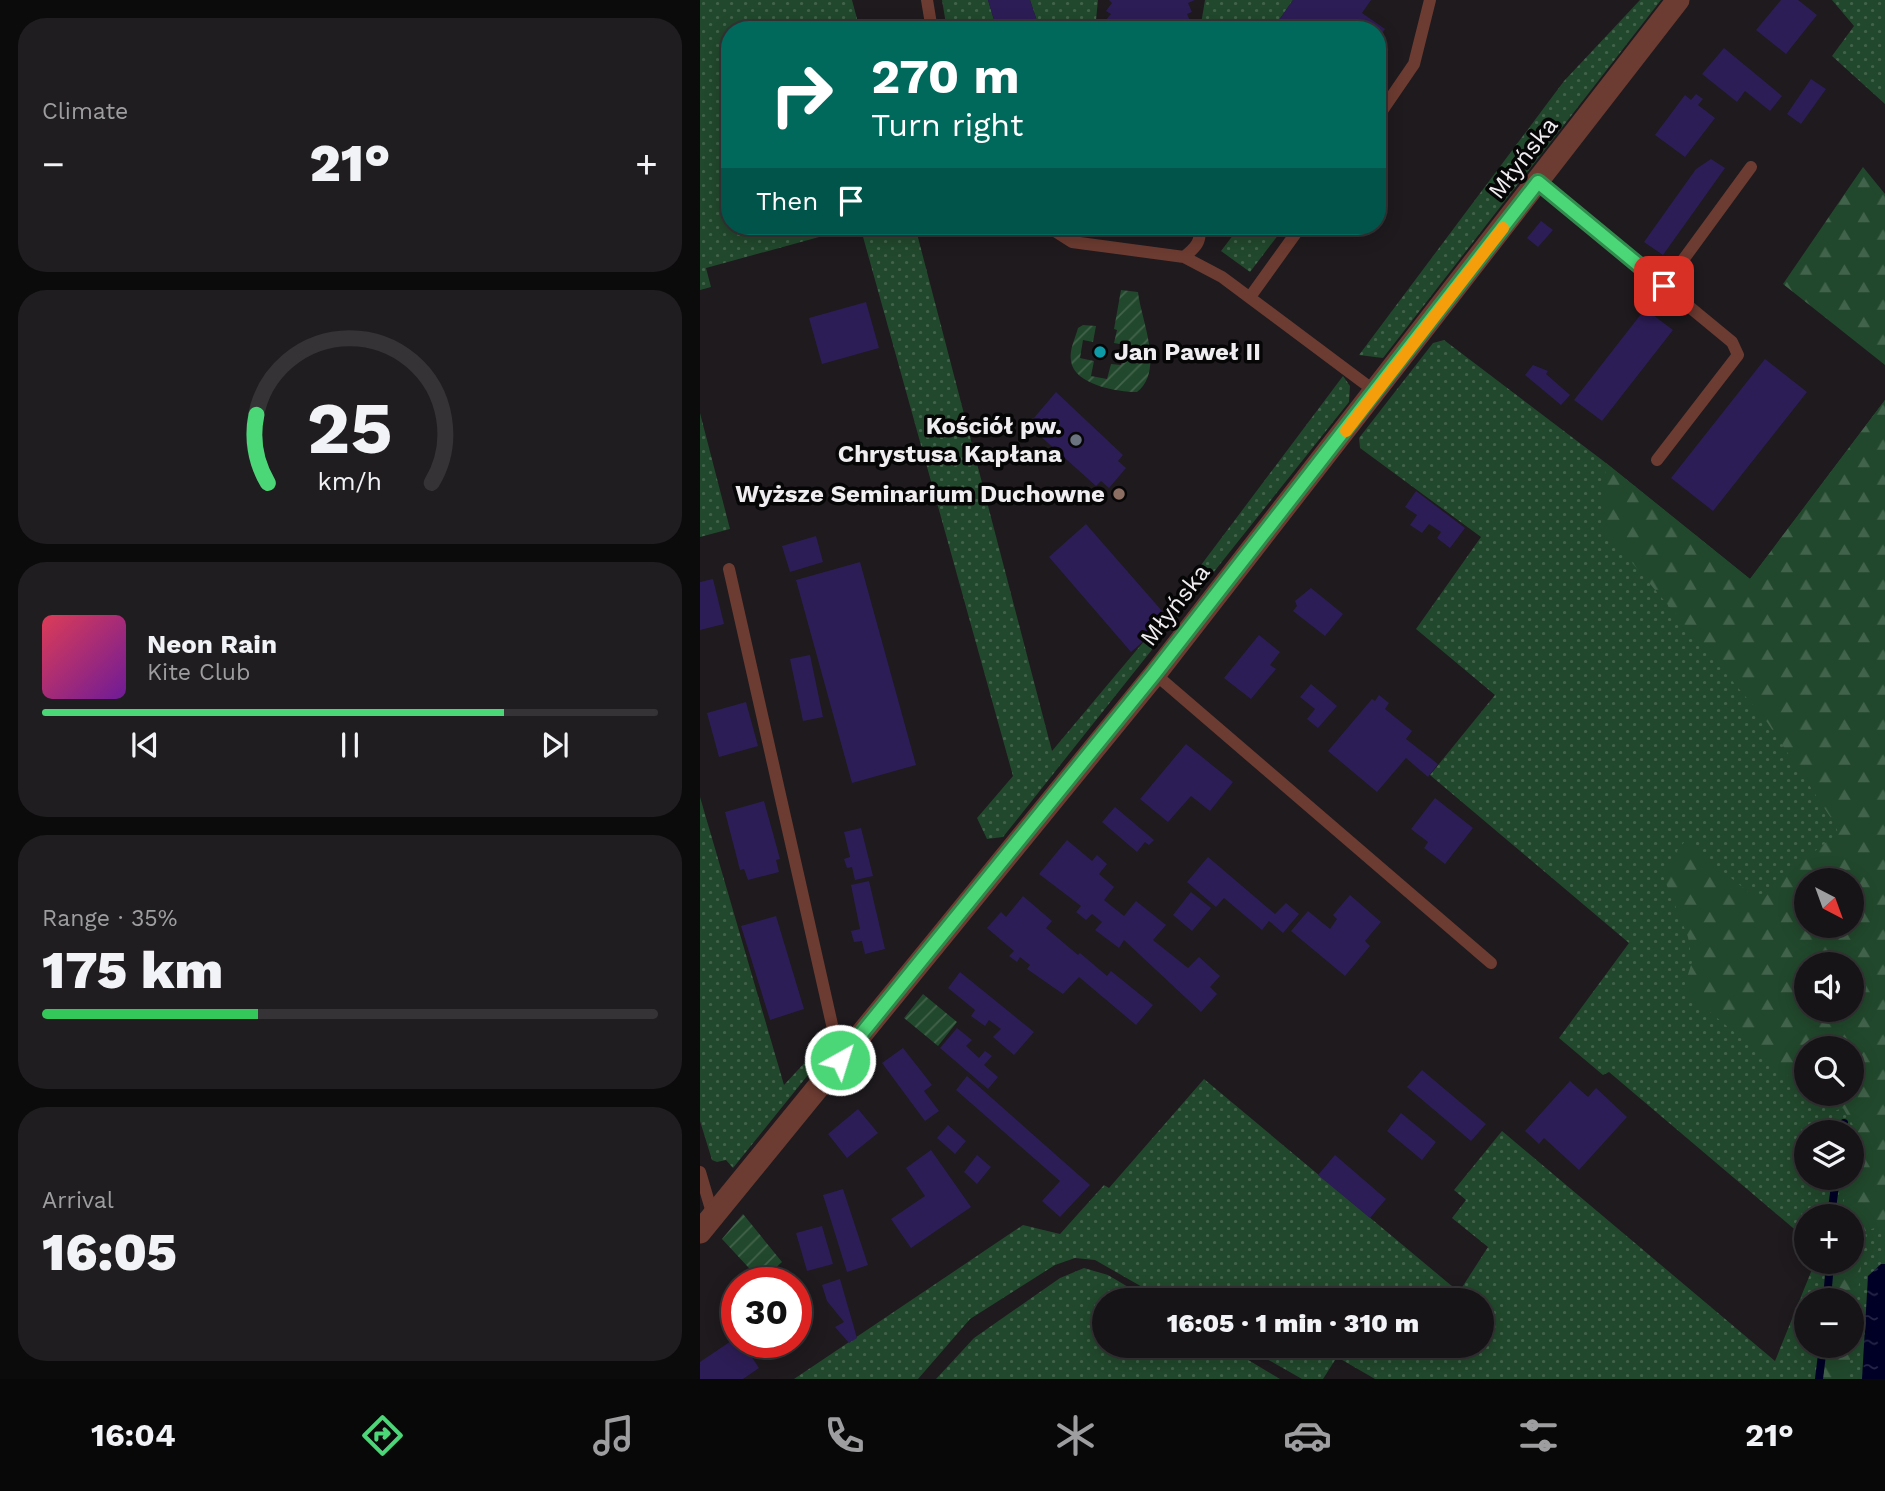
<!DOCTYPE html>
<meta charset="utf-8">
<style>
body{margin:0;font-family:"Work Sans",sans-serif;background:#1f1d1f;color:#f1f3f6;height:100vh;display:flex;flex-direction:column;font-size:26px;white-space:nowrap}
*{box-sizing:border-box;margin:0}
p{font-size:23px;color:#9e9ea1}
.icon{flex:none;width:38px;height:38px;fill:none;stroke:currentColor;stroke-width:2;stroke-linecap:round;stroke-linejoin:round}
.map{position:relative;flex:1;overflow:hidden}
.panel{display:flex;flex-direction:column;gap:18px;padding:18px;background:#0c0b0c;width:700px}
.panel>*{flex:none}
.hud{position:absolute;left:21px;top:21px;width:665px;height:214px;border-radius:28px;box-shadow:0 4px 18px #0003,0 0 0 2px #353335;background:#00695c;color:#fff;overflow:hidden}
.needle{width:46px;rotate:139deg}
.fabs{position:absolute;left:1094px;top:868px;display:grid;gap:14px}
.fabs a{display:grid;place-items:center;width:70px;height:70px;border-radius:50%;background:#161416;box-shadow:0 4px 18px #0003,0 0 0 2px #353335;font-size:35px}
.speed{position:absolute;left:21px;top:1267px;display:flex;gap:14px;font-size:35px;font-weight:700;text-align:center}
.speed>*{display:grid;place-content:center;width:91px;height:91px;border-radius:50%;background:#161416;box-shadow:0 4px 18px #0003,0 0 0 2px #353335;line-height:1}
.speed .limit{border:10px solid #d22;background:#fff;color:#111}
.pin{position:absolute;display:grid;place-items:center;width:60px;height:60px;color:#fff;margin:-30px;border-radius:14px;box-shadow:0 4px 10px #0006}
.me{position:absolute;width:77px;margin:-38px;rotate:39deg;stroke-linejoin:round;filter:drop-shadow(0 0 5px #0008)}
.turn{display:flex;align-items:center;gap:24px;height:147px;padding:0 35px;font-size:32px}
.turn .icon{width:91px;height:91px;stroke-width:2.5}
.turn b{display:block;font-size:49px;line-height:60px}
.then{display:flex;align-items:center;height:66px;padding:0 35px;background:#0003;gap:14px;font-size:26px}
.big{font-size:52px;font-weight:800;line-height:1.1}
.panel .tile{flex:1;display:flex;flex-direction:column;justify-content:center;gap:10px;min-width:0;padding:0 24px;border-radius:28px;background:#1f1d1f}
.panel .dial{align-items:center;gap:0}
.dial svg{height:182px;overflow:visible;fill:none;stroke:#353335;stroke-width:7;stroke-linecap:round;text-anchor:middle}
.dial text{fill:#f1f3f6;stroke:none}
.song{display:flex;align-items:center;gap:21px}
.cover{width:84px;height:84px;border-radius:10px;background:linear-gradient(135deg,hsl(350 70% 55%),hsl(280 70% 35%))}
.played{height:7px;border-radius:4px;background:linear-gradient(90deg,#4bd677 75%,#353335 75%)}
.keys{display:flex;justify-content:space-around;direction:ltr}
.heat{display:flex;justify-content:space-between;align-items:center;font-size:38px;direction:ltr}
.charge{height:10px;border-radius:5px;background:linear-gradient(90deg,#34c759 35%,#353335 0)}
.trip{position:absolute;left:392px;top:1288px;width:402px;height:70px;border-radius:35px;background:#161416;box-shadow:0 4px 18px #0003,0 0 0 2px #353335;font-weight:800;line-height:70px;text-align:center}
.tabs{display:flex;height:112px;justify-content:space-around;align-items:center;background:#090809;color:#9e9ea1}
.tabs .icon{width:49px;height:49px}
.tabs .current{color:#4bd677}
.tabs b{font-size:32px;color:#f1f3f6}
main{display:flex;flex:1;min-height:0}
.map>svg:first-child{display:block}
</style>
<main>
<section class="panel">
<div class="tile"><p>Climate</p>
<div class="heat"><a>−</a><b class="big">21°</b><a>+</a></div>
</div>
<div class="tile dial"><svg viewBox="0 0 100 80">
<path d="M14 69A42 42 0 1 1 86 69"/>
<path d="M14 69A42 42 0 0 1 9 39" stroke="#4bd677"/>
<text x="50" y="56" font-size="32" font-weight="700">25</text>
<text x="50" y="72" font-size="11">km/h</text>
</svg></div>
<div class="tile">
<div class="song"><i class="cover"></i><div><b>Neon Rain</b><p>Kite Club</p></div></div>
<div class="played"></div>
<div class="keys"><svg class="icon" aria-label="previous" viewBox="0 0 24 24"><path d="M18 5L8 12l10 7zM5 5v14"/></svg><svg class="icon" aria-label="pause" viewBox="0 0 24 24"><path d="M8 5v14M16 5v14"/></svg><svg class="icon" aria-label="next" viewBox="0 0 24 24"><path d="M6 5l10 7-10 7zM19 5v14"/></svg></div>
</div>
<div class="tile"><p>Range · 35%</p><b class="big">175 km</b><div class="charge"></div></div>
<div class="tile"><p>Arrival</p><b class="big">16:05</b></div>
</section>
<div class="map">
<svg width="1185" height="1379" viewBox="0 0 1185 1379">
<defs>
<pattern id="grass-dots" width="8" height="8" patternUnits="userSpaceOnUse" patternTransform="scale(1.75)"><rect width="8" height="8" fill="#21482c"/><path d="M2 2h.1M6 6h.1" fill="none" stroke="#42634b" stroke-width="1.8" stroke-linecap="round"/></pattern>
<pattern id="forest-firs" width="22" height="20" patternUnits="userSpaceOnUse" patternTransform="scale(1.75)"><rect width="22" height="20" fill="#21482c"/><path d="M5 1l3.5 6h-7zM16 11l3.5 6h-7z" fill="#42634b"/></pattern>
<pattern id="garden-furrows" width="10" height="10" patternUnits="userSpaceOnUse" patternTransform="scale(1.75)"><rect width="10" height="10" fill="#21482c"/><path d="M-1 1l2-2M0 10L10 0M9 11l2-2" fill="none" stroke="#42634b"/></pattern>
<pattern id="water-ripples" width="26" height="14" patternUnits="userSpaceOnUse" patternTransform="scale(1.75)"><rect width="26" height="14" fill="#000027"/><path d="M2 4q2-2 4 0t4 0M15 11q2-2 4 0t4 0" fill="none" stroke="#262647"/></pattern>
</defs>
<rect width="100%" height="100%" fill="#1e1a1e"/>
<path fill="url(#grass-dots)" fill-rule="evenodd" d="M0 0H152L160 30H30V226H159L6 268 11 287 0 290Z
M242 0H288L297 30H247Z
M330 0H398L395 30H340Z
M505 0H593L572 30H500Z
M940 0H961L683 358 659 355 864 81Z
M1132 0H1185V104L1132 56 1154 26Z
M160 226H215L352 751 445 640 469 619 465 613 643 376 650 386 649 402 303 837 287 839 277 818 313 776Z
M540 226H585L550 272 521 251Z
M744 340 906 463 1050 579 1185 400V1379H675L637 1357 623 1379H602L544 1346H782V1300H465L395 1260 375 1258 355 1265 270 1319 218 1379H94L323 1225 360 1234 404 1185 409 1188 504 1079 759 1292 788 1247 752 1218 766 1200 754 1190 802 1131 1075 1361 1115 1262H1152V1216H1106V1239L909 1072 903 1075 859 1038 929 943 730 775 795 695 716 629 781 537 660 448 659 438 733 343ZM1106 880H1152V926H1106ZM1106 964H1152V1010H1106ZM1106 1048H1152V1094H1106ZM1106 1132H1152V1178H1106ZM1106 1300H1152V1346H1106Z
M0 413 30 529 0 537Z
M0 797 84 1085 121 1045 124 1055 33 1168 26 1160 17 1162 12 1160 0 1121Z
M384 1268 408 1275 450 1300H404V1346H525L580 1379H236L274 1338 360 1278Z"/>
<path fill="url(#forest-firs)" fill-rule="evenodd" d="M1163 167 1185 194V365L1083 284Z
M1185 400V1225L1165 1231 1148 1379H1123L1127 1346H1152V1300H1132L1137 1262H1152V1216H1142L1147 1178H1152L1153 1125 1143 1108 1131 1112 1109 1094H1152V1048H1106V1091L983 990 992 962 988 937 961 871 985 841 1061 902 1084 875 1138 833 1135 824 1067 722 901 526 906 463 1050 579ZM1106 880H1152V926H1106ZM1106 964H1152V1010H1106Z"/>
<path fill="url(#garden-furrows)" d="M421 290 438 292C441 320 465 370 437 392 418 392 374 385 371 361 369 350 375 339 378 328L383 325 396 326 393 342 383 340 380 358 394 361 391 376 407 379 411 364 421 365 425 345 414 343 417 330 414 329Z
M223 994 257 1022 238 1046 204 1018Z
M43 1214 82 1262 61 1281 22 1239Z"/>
<path fill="url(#water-ripples)" d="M1181 1264H1185V1379H1162L1168 1276Z"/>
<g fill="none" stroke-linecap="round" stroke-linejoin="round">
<path stroke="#000027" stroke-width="8" d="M1143 1132 1144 1123
M1131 1216 1136 1178
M1127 1300 1130 1262
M1119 1379 1123 1346"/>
</g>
<path fill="#2d1d56" d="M288 0H330L340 30H297Z
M409 0H495L488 3 492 12 487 14 491 23 486 26 487 30H408L404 22 411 14 406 11 412 3Z
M593 0H671L662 13 685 29 677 41V30H572Z
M1081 0H1098L1117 15 1086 54 1056 30Z
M1024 48 1082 96 1070 111 1045 91 1037 102 1002 74Z
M1111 79 1126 89 1101 124 1087 114Z
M996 94 1003 99 998 105 1015 118 985 157 955 135 985 95 991 100Z
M1011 159 1025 168 963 255 944 242 996 169Z
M841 221 853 230 838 247 827 238Z
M166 302 179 348 122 364 109 318Z
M945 309 973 330 902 421 874 400Z
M1065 359 1107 392 1013 511 971 478Z
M833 365 848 371 846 374 870 395 861 405 825 375Z
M356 392 423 455 418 461 426 468 409 488 401 481 396 486 328 425Z
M716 491 765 528 750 548 737 538 741 532 729 524 722 533 710 525 717 515 705 507Z
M386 524 469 619 431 652 349 557Z
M116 536 123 562 90 572 82 546Z
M160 562 216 765 152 783 96 580Z
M13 579 24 624 0 630V582Z
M611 588 643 614 625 636 593 611 597 606 595 601Z
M559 635 580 652 570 665 576 669 551 699 524 678Z
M110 655 123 717 103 721 90 659Z
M611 684 637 706 618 728 607 719 615 709 600 697Z
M679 695 689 703 685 709 712 731 706 739 738 764 728 777 706 758 677 792 628 751 672 699 675 701Z
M46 702 58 746 19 757 7 713Z
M486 744 533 782 510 811 491 796 468 822 440 799Z
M735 798 773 828 745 864 724 848 728 842 711 829Z
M64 801 80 859 76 860 79 872 48 880 44 869 40 870 25 812Z
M415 807 454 840 449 845 445 842 437 852 402 822Z
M161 828 173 876 155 880 152 867 147 868 144 859 150 857 144 832Z
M367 840 392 861 397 855 407 864 399 874 414 887 404 900 424 916 436 901 466 925 453 940 488 968 499 957 520 976 510 987 517 994 501 1012 424 940 419 948 395 930 402 922 392 914 386 920 376 912 381 906 339 874Z
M508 857 575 914 586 903 599 914 583 933 569 921 562 930 524 898 516 907 487 882Z
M169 881 185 949 165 954 162 941 154 942 151 931 160 929 151 885Z
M491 892 511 908 492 931 473 915Z
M650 895 681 922 665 941 670 946 645 976 591 931 608 911 630 929 637 919 633 915Z
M323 896 352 921 346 928 378 955 380 953 407 976 411 971 453 1005 436 1025 379 977 363 994 327 969 330 965 320 957 317 962 309 956 314 951 287 928 301 912 306 917Z
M76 916 104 1009 70 1020 41 926Z
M260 972 334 1032 314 1055 293 1037 301 1029 289 1020 285 1026 271 1016 275 1010 248 988Z
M257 1028 272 1040 266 1046 279 1058 285 1051 292 1056 284 1065 298 1077 288 1089 240 1048Z
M203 1048 232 1085 224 1091 239 1111 225 1121 182 1063Z
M722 1070 786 1124 771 1141 707 1087Z
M267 1076 390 1185 360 1217 342 1201 360 1181 256 1090Z
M870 1081 888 1097 896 1088 927 1117 879 1170 844 1138 839 1144 825 1131Z
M158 1109 178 1133 147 1158 128 1134Z
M701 1113 736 1142 722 1160 687 1131Z
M248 1125 266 1141 255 1154 237 1138Z
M231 1150 271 1207 211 1248 191 1219 225 1196 206 1168Z
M277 1155 291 1167 277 1184 264 1172Z
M635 1155 686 1199 670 1218 618 1175Z
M143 1189 168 1265 147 1272 123 1195Z
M122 1226 133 1264 107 1271 96 1233Z
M140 1279 157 1338 149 1343 135 1327 144 1322 127 1301 122 1285Z
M96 1288 114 1306 96 1323Z
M37 1337V1342H42L59 1368 43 1379H0V1362Z"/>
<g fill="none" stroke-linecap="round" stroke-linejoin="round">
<path stroke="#6c3b31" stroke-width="12" d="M227 0 232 30
M677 118 714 64 730 0
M838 182 1032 342 1038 355 957 460
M347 226 372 242 484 257 522 277 676 392
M484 257C495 248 503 241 498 226
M964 286 1051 167
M550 297 601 226
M29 569 140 1060
M455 674 791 963
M0 1172 13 1216"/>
<path stroke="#6c3b31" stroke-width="23" d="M0 1232 455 674 978 0"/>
</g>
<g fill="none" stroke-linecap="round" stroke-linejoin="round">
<defs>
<path id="route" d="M140 1060 454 674 838 182 964 286"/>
</defs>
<use href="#route" stroke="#318b4d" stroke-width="18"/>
<use href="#route" stroke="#4bd677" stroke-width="12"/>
<path stroke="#f59e0b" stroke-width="12" d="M646 431 803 228"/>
</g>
<circle fill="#0f9aa8" stroke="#070607" stroke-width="2.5" cx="400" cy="352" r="7"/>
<circle fill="#6b7280" stroke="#070607" stroke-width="2.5" cx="376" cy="440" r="7"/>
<circle fill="#8d6e63" stroke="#070607" stroke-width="2.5" cx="419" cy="494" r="7"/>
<g text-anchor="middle" stroke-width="7" stroke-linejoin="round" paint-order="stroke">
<g font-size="24" fill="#f0edf0" stroke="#070607">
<text transform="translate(823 158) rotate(-52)" y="8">Młyńska</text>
<text transform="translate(475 605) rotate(-52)" y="8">Młyńska</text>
</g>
<g font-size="24" font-weight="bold" fill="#f0edf0" stroke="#070607" text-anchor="end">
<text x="414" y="360" text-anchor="start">Jan Paweł II</text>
<text x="362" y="434">Kościół pw.<tspan x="362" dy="28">Chrystusa Kapłana</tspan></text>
<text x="405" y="502">Wyższe Seminarium Duchowne</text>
</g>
</g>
</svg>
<div class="fabs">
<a><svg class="needle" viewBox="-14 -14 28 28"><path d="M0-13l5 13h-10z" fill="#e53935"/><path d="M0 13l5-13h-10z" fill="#9e9ea1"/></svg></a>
<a><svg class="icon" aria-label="sound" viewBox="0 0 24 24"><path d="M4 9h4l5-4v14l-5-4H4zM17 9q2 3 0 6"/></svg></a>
<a><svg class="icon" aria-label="search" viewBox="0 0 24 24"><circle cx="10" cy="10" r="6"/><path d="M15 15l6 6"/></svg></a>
<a><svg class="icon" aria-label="layers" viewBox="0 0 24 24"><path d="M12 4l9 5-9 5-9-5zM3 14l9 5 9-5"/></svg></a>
<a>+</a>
<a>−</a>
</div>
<div class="speed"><div class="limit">30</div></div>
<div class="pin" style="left:964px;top:286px;background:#d93025"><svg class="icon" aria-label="arrive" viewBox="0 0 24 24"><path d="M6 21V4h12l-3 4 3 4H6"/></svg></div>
<svg class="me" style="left:140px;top:1060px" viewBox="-20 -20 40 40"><circle r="17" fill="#4bd677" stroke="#fff" stroke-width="3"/><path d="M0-11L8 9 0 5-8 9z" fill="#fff"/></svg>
<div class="trip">16:05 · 1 min · 310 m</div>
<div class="hud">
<div class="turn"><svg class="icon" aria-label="right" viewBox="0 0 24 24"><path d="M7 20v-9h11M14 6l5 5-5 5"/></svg><div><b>270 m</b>Turn right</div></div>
<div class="then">Then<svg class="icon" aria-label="arrive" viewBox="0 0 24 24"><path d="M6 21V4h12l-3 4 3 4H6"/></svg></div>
</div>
</div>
</main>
<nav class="tabs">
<b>16:04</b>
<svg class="icon current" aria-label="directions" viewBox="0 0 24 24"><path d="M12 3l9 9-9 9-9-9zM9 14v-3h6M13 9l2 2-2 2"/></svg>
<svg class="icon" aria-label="music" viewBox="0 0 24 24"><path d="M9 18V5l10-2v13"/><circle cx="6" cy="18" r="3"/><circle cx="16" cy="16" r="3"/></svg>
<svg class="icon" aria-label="phone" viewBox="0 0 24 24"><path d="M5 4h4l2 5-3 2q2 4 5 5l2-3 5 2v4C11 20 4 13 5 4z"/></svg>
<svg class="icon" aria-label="climate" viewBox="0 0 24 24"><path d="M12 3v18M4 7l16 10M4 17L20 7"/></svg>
<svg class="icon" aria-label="car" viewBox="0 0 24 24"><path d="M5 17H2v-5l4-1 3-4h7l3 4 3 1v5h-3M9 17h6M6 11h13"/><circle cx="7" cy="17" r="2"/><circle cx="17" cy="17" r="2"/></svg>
<svg class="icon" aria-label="filters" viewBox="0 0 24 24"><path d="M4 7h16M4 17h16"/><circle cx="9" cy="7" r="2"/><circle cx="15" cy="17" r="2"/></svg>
<b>21°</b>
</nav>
